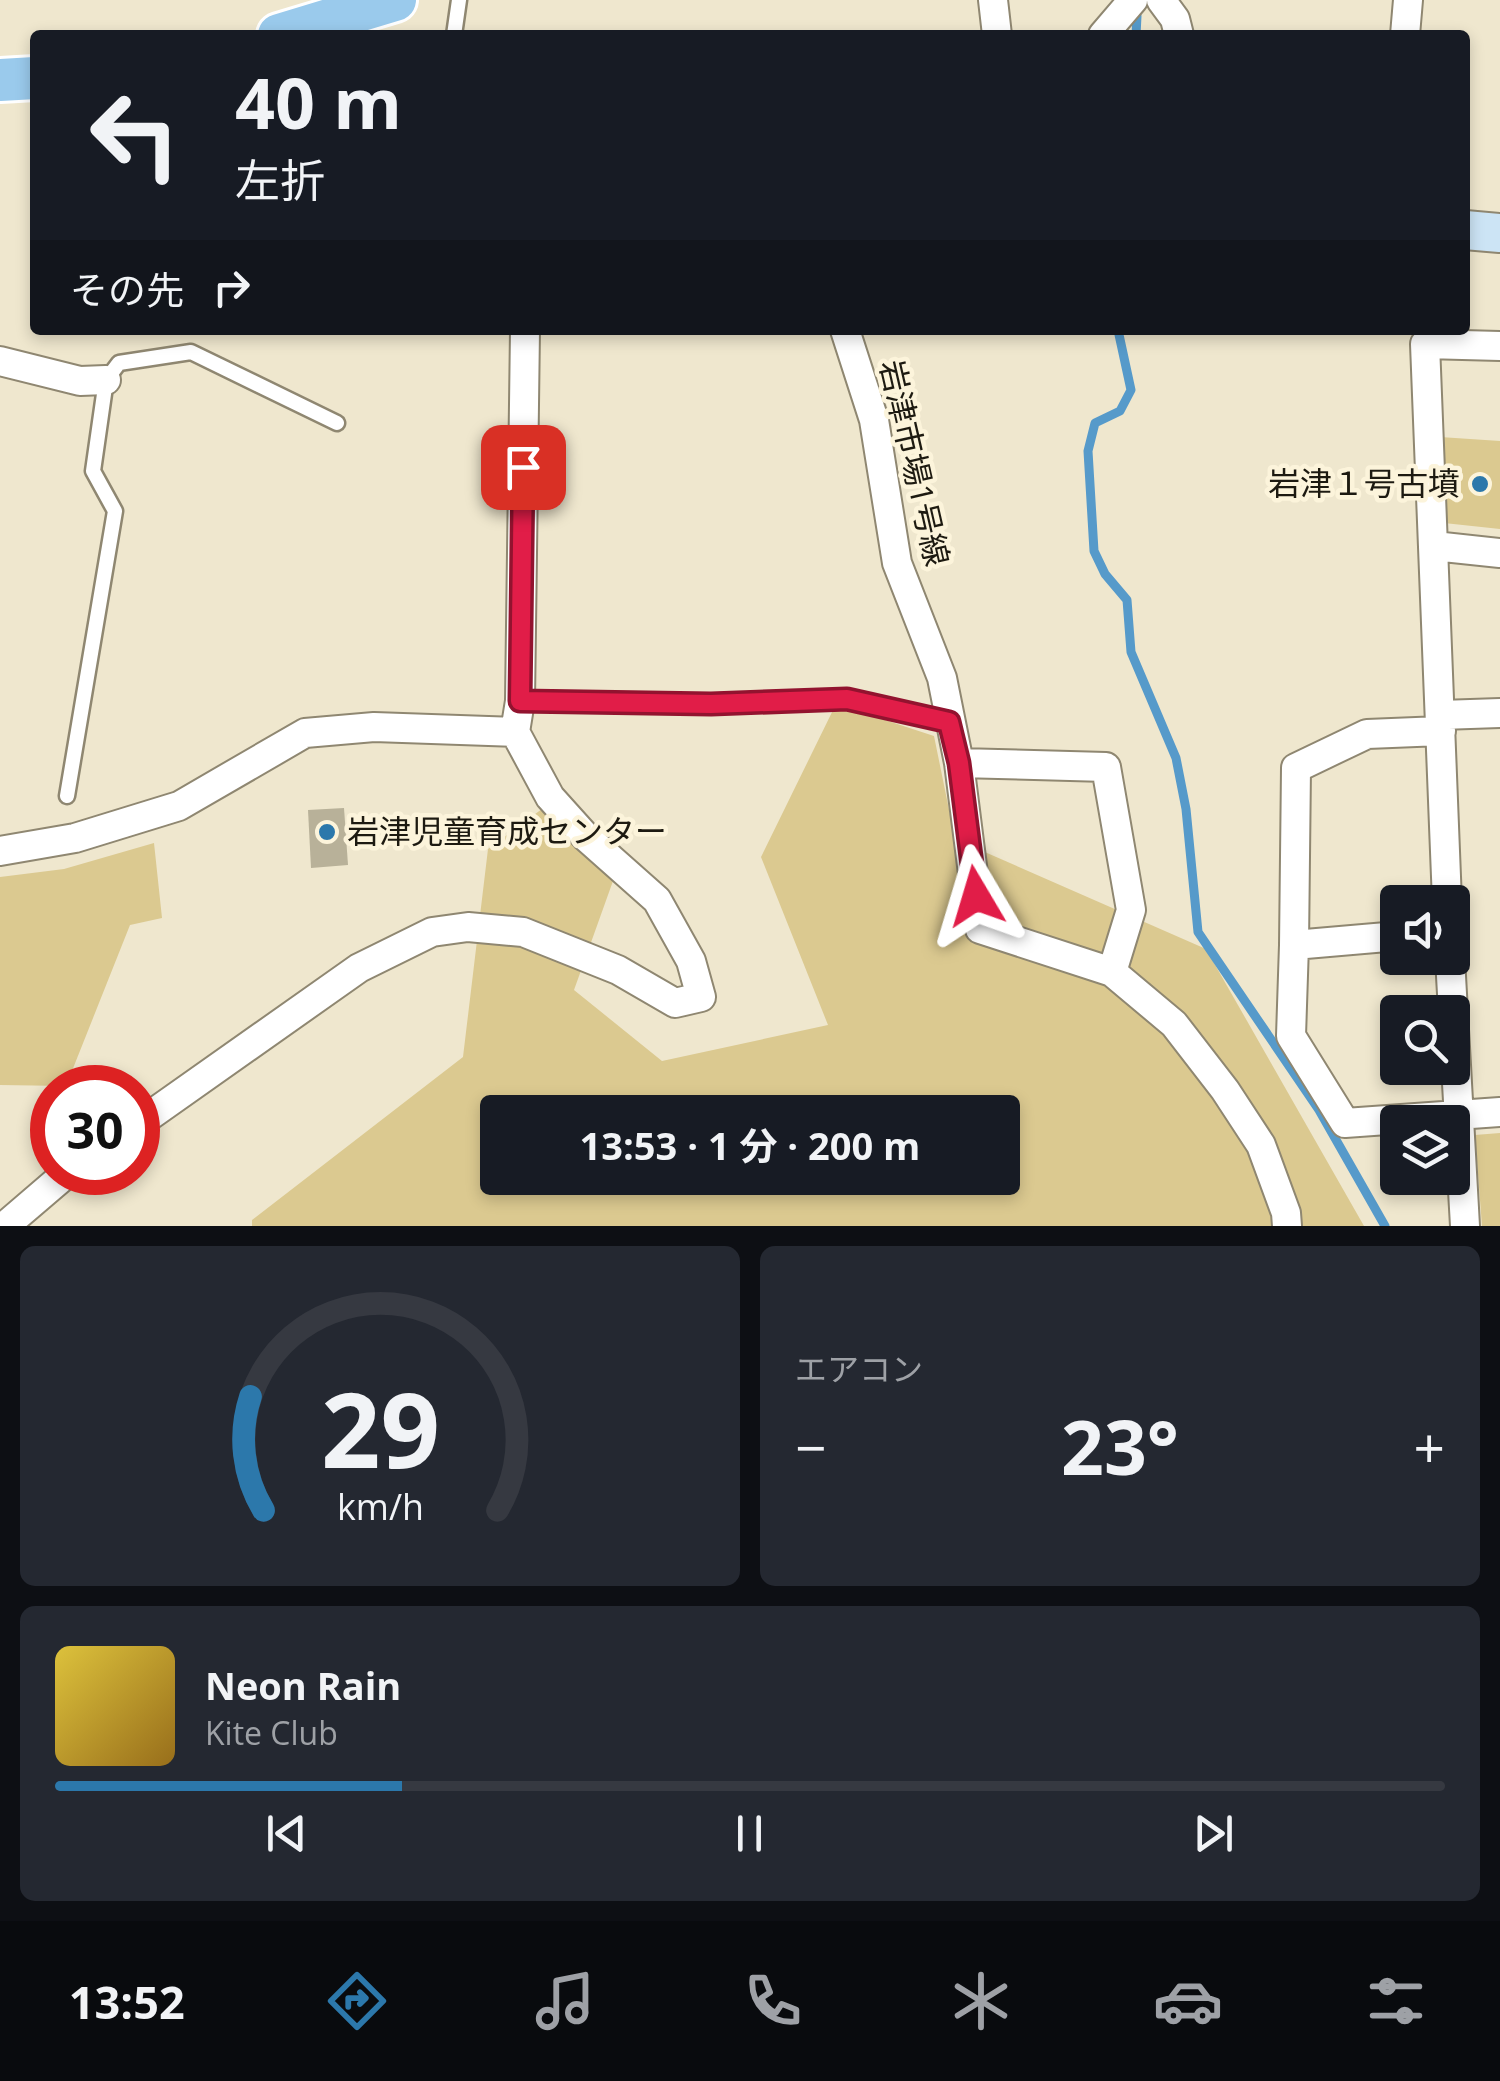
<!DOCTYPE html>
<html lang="ja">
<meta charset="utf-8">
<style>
body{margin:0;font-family:"Open Sans","Noto Sans JP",sans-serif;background:#242831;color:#f1f3f6;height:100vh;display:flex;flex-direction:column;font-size:38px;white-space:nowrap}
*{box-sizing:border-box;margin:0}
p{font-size:32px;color:#9ea1a6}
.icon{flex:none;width:55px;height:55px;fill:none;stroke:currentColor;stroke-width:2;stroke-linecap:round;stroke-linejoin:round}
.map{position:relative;height:1226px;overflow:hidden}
.sheet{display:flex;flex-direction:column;gap:20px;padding:20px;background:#0d0f14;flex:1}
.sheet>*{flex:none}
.top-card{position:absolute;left:30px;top:30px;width:1440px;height:305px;border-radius:10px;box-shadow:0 5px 15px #0003;background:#171b24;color:#f1f3f6;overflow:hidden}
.controls{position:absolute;left:1380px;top:885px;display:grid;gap:20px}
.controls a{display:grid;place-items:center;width:90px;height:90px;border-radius:10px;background:#171b24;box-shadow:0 5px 15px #0003;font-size:50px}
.speed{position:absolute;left:30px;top:1065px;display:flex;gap:20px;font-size:50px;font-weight:700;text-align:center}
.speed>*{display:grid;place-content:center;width:130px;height:130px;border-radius:50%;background:#171b24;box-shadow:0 5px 15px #0003;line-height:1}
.speed .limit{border:15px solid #d22;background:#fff;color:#111}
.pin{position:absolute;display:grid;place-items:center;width:85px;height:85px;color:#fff;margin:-42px;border-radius:20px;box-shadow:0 5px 15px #0006}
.me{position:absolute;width:110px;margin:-55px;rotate:353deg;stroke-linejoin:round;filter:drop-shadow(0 0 8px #0008)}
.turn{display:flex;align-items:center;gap:35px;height:210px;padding:0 40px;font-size:45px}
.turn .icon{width:130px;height:130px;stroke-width:2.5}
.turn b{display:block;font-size:70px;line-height:85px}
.then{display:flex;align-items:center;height:95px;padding:0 40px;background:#0003;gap:20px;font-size:38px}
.big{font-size:75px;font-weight:700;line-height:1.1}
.sheet .tile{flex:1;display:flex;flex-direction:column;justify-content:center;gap:15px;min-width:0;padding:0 35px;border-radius:15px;background:#242831}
.sheet .dial{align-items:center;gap:0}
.dial svg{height:260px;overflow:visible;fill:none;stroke:#363941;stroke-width:7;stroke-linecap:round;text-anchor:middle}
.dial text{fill:#f1f3f6;stroke:none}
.song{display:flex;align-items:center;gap:30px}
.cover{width:120px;height:120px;border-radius:15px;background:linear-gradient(135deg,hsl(50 70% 55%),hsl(40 70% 35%))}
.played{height:10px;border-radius:5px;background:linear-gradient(90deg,#2c78ab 25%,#363941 25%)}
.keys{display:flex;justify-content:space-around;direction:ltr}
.heat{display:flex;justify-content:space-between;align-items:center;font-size:55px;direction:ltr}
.sheet .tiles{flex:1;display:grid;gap:20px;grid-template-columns:1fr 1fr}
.tile:last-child{grid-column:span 2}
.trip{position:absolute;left:480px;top:1095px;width:540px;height:100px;border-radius:10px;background:#171b24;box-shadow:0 5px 15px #0003;font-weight:700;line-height:100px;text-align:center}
.tab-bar{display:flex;height:160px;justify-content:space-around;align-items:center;background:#090b0e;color:#9ea1a6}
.tab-bar .icon{width:70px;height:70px}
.tab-bar .active{color:#2c78ab}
.tab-bar b{font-size:45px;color:#f1f3f6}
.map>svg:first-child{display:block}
</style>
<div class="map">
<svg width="1500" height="1226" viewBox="0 0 1500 1226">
<rect width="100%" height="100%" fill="#efe7ce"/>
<path fill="#dbc990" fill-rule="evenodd" d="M1440 437 1500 441V529L1444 523Z
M836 704 934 736 955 839 1206 949 1364 1226H252V1220L463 1057 488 849 554 800 618 867 574 990 662 1061 828 1025 761 857ZM498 1112H1002V1178H498Z
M154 843 162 918 130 925 66 1086 0 1085V877L64 869Z
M1500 1133V1226H1482L1475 1135Z"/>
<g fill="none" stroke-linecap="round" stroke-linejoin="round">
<path stroke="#569aca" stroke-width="9" d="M1133 9 1137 16 1136 35
M1118 330 1131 390 1120 411 1095 423 1088 451 1094 551 1105 574 1127 600 1131 652 1176 758 1186 809 1198 932 1319 1110 1385 1226"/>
</g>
<path fill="#b8b199" d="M344 808 348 865 311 868 308 810Z"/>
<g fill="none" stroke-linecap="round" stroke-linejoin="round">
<defs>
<path id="lane" d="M454 35 459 0
M520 701 711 704 847 699 949 721
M67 796 115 511 93 471 106 380 119 363 191 352 337 423"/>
<path id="street" d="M993 0 997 35
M1161 0 1175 19 1179 35
M1103 35 1133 0
M1405 35 1408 0
M845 330 874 420 897 563 942 678 959 763 980 929 1112 972 1174 1024 1225 1090 1261 1145 1286 1213 1287 1226
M0 361 80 381 106 380
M1434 546 1500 553
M1441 715 1500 713
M959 763 1106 767 1131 910 1112 972
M0 851 75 838 179 806 305 733 374 727 515 732
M1447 902 1425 344 1500 346
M1398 936 1294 945 1291 1036 1345 1123 1500 1112
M1294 945 1296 768 1367 734 1441 731
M1450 958 1465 1226
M138 1124 359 968 432 932 468 927 523 932 618 970 675 1003 701 997 691 961 657 900 586 837 550 797 515 732 520 701 525 330
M5 1226 68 1172"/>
<path id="secondary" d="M1465 230 1500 233"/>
<path id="primary" d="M279 35 395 0
M0 80 35 78"/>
</defs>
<use href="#lane" stroke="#8f8771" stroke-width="19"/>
<use href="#street" stroke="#8f8771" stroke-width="32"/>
<use href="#secondary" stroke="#8f8771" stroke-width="42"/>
<use href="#primary" stroke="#fff" stroke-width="48"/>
<use href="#lane" stroke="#fff" stroke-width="14"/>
<use href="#street" stroke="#fff" stroke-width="28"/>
<use href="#secondary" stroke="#cce4f5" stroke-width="38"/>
<use href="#primary" stroke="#9acaec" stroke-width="42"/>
</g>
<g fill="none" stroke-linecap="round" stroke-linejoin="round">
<defs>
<path id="route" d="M523 467 520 701 711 704 847 699 949 722 959 763 976 896"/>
</defs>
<use href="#route" stroke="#92132f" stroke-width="25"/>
<use href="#route" stroke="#e11d48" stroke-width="18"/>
</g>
<g fill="#2c78ab" stroke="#fcf4db" stroke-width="4">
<circle cx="1480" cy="484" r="10"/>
<circle cx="327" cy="832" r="10"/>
</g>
<g text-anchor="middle" stroke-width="9" stroke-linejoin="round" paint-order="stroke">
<g font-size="32" fill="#1d1a11" stroke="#fcf4db">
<text transform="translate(914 463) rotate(77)" y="11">岩津市場1号線</text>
</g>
<g font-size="32" fill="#1d1a11" stroke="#fcf4db" text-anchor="end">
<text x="1460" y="495">岩津１号古墳</text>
<text x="347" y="843" text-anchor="start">岩津児童育成センター</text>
</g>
</g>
</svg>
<div class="controls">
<a><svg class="icon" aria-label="sound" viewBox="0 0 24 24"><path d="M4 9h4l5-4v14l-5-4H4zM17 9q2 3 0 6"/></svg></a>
<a><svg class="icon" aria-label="search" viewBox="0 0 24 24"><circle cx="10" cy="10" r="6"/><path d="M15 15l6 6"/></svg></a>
<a><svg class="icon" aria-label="layers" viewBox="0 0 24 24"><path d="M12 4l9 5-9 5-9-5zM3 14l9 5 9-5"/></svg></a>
</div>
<div class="speed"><div class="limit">30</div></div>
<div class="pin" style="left:523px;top:467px;background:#d93025"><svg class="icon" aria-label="arrive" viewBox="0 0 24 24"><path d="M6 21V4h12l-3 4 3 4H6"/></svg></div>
<svg class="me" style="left:976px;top:896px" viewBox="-20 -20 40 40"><path d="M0-17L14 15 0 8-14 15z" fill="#e11d48" stroke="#fff" stroke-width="4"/></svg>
<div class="trip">13:53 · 1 分 · 200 m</div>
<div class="top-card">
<div class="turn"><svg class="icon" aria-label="left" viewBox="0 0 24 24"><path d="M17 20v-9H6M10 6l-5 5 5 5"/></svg><div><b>40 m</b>左折</div></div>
<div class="then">その先<svg class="icon" aria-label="right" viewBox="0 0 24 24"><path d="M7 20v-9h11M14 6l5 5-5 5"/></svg></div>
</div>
</div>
<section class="sheet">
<div class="tiles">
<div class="tile dial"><svg viewBox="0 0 100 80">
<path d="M14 69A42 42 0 1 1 86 69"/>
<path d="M14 69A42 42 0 0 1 10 34" stroke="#2c78ab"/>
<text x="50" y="56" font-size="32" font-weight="700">29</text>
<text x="50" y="72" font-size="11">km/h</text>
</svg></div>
<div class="tile"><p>エアコン</p>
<div class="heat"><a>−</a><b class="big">23°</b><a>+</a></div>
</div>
<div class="tile">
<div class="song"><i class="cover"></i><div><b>Neon Rain</b><p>Kite Club</p></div></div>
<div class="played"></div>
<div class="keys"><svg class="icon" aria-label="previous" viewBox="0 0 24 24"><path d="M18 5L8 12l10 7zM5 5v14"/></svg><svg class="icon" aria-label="pause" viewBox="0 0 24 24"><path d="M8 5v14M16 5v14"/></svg><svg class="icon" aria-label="next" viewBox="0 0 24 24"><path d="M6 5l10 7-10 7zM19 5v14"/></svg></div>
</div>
</div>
</section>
<nav class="tab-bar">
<b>13:52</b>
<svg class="icon active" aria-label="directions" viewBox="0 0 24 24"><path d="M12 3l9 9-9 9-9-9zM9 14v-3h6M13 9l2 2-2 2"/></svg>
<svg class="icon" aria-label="music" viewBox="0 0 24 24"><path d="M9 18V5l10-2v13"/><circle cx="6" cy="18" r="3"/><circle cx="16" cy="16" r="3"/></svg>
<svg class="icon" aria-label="phone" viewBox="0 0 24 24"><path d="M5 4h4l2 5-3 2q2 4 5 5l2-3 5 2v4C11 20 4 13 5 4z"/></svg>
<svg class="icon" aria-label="climate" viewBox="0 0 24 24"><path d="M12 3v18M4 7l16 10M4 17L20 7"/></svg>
<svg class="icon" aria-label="car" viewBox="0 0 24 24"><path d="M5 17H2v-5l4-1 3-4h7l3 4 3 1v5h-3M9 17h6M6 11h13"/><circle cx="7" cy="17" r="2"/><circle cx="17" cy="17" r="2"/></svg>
<svg class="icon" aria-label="filters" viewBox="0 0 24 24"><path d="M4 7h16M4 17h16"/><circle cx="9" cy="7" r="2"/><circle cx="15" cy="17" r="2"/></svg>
</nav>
